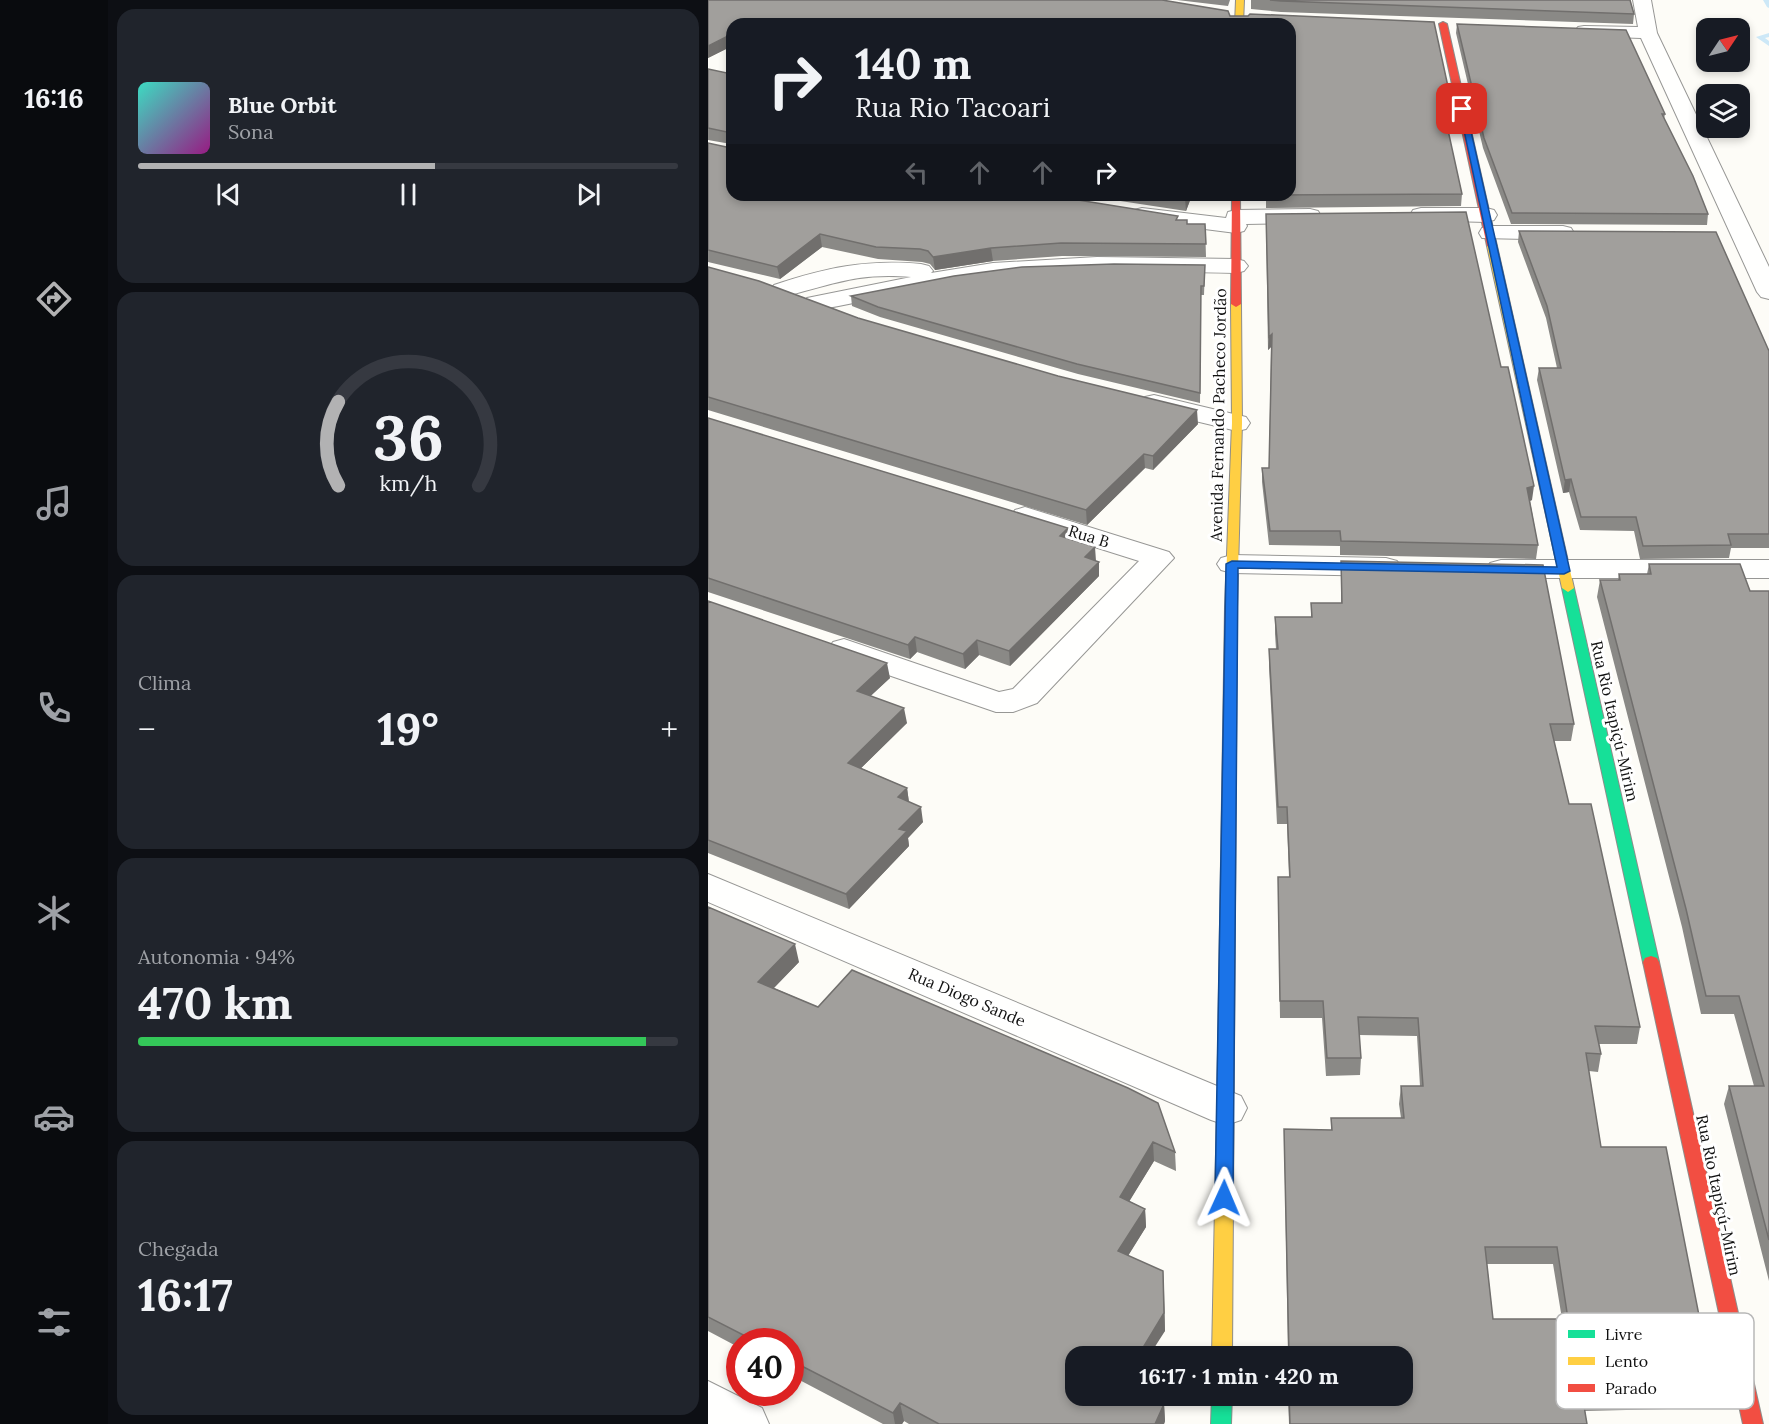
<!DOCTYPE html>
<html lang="pt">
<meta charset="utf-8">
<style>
body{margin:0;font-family:Lora,serif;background:#20242c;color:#f1f3f6;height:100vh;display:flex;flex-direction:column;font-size:22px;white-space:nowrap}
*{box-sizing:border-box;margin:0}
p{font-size:20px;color:#9ea1a6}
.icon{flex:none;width:33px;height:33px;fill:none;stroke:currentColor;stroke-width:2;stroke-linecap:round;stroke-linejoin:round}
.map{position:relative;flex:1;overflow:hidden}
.details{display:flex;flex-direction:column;gap:9px;padding:9px;background:#0d0f14;width:600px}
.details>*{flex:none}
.banner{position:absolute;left:18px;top:18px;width:570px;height:183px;border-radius:18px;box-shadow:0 3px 9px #0003;background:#171b24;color:#f1f3f6;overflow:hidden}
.needle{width:39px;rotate:55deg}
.fabs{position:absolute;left:988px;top:18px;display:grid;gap:12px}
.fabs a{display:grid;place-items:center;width:54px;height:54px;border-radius:12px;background:#171b24;box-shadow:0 3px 9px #0003;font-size:30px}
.speed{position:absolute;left:18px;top:1328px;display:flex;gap:12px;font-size:30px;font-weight:700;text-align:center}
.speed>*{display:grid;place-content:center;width:78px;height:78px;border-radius:50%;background:#171b24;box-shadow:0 3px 9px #0003;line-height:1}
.speed .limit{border:9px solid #d22;background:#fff;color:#111}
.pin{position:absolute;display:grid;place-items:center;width:51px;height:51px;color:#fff;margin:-26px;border-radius:12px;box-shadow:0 3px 9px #0006}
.me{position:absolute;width:66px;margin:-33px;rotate:1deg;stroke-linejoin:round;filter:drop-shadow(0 0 4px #0008)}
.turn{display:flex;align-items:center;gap:21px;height:126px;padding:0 30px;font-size:27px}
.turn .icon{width:78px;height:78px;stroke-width:2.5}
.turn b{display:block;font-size:42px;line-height:51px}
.lanes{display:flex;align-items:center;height:57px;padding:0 30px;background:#0003;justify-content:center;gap:30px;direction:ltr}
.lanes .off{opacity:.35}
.big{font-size:45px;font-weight:800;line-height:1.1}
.details .card{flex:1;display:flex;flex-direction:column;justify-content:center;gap:9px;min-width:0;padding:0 21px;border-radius:18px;background:#20242c}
.details .dial{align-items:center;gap:0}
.dial svg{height:156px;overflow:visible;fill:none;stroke:#363941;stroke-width:7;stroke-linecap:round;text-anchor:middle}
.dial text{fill:#f1f3f6;stroke:none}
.song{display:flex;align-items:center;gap:18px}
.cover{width:72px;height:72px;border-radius:9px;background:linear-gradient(135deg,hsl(170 70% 55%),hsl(310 70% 35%))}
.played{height:6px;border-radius:3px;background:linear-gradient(90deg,#b2b2b3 55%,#363941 55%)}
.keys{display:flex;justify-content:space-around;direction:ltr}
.heat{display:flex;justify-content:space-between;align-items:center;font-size:33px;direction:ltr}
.charge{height:9px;border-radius:4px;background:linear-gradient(90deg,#34c759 94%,#363941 0)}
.trip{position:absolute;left:357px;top:1346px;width:348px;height:60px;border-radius:18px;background:#171b24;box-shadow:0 3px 9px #0003;font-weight:800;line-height:60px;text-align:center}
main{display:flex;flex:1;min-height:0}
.dock{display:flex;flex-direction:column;width:108px;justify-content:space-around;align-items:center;background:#090b0e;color:#9ea1a6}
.dock .icon{width:42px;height:42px}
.dock .current{color:#b2b2b3}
.dock b{font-size:27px;color:#f1f3f6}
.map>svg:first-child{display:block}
</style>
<main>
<nav class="dock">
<b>16:16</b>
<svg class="icon current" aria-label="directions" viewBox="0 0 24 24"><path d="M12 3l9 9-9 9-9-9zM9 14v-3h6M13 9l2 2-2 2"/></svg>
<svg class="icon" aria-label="music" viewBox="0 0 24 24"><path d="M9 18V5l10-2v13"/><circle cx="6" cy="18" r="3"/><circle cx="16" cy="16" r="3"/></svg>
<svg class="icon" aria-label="phone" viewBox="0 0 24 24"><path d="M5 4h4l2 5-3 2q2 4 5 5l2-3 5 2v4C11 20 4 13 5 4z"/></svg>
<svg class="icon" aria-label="climate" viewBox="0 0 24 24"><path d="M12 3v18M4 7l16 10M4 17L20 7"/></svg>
<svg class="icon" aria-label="car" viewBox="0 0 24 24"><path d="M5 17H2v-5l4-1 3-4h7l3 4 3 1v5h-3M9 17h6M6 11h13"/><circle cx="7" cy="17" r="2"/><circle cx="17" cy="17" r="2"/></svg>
<svg class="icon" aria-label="filters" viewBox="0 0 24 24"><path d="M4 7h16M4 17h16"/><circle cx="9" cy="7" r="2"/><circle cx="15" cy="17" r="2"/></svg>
</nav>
<section class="details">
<div class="card">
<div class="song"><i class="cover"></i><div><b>Blue Orbit</b><p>Sona</p></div></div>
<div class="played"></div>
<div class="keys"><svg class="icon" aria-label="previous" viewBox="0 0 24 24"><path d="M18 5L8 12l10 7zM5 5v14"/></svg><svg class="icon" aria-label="pause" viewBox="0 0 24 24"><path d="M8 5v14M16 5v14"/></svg><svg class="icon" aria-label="next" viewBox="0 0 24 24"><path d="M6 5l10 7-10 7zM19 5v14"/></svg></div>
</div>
<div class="card dial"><svg viewBox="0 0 100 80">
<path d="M14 69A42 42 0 1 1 86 69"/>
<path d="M14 69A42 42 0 0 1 14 26" stroke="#b2b2b3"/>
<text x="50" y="56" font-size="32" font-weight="700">36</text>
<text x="50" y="72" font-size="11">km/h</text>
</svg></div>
<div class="card"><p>Clima</p>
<div class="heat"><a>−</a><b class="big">19°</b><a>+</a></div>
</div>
<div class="card"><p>Autonomia · 94%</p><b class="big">470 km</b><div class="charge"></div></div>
<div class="card"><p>Chegada</p><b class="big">16:17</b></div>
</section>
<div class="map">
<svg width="1061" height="1424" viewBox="0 0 1061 1424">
<rect width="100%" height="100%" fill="#fdfcf7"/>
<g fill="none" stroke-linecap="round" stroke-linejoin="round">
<path fill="#cde8f7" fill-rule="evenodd" d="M1055 0H1061V8L1059 7Z
M1061 33V37L1057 38 1061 41V46L1048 37Z"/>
<defs>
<path id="street" d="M925 0H943L949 33 1061 267V299L1053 297 1049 292 933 38 876 36 870 35 867 31 870 27 876 26 930 27Z
M434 208 518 218 520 212 528 210 602 209 610 211 613 216 610 221 602 223 538 224 539 226 536 231 528 233 426 220 423 215 426 210Z
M713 208H778L786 210 789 215 786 220 778 222 705 220 702 215 705 210Z
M782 226H855L863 228 866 233 863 238 855 240 774 238 771 233 774 228Z
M389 257 528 259 536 261 540 266 536 271 528 273C448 271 367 269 287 277 227 284 168 300 108 310L99 308 96 303 99 298 203 277C149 272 123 285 74 297L66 295 62 290 66 285C117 268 158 259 213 264L221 266 225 271 223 273 285 263Z
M446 395 538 417 542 423 538 429 529 431 437 409 433 403 437 397Z
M317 507 461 552 466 558 329 703 305 712H288L125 656 120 649 125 642 136 639 291 692 305 689 431 561 307 522 303 516 307 510Z
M524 555 678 558 689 561 693 567 689 573 678 576 524 573 513 570 509 564 513 558Z
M793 560H1061V578H793L782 575 778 569 782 563Z
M0 874 533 1096 539 1108 533 1120 518 1125 503 1120 0 902Z
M0 1381 54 1408 61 1424H0Z"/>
<path id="fast" d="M860 584 866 588 951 962 949 966 943 968 937 966 935 962 854 588Z
M504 1395H524L523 1424H503Z"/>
<path id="slow" d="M528 0H536L535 24H527Z
M784 243 789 246 866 588 860 592 854 588 779 246Z
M528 301 533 304 534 423 529 607 523 611 517 607 524 423 523 304Z
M518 1047 524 1048 526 1053 524 1356H504L510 1053 512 1048Z"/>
<path id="jam" d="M735 22 739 24 789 246 784 249 779 246 731 24Z
M524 195H532L533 304 528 307 523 304Z
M523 603 529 607 526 1053 524 1058 518 1059 512 1058 510 1053 517 607Z
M943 956 949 958 951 962 1055 1424H1035L935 962 937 958Z"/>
</defs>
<use href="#street" stroke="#979795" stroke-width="2"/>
<use href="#fast" stroke="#8e8d8b" stroke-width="2"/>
<use href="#slow" stroke="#8e8d8b" stroke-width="2"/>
<use href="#jam" stroke="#8e8d8b" stroke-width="2"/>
<use href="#street" fill="#fffffe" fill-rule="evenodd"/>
<use href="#fast" fill="#16e098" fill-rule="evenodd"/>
<use href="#slow" fill="#ffcf43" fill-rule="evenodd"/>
<use href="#jam" fill="#f24e42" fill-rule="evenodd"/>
</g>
<path fill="#8a8986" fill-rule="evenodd" d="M0 0H454L520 11 522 16H540L542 14 726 22 747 119 746 130 740 132 754 194 753 206 558 208V195H582V24H24V46L0 58Z
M469 0H522L520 6Z
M543 0H922L926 14 925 24 573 12 543 9Z
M749 24 957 114 956 119 1000 214 999 225 803 224 775 148 748 33Z
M0 69 24 74V195L470 220 480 224H497L498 257 354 256 285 261 227 270 222 264 214 262 170 259 114 247 72 279 0 262V143L23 148V144L0 140Z
M373 195H484L478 211Z
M558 226 793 367 824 500 822 501 830 545 828 559 632 555V546L561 545 554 482V468H561L563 347 560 350Z
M811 231 1061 351V548H1023L1021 558 932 559 926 531 872 530 861 492 855 493 829 380 831 368H849L838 318 810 242Z
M497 265 496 295H493L492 403 370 374 172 317 144 306 143 296Z
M0 267 150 318 490 424 445 470 437 468 379 525 0 410Z
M0 418 361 539 388 561 391 576 302 666 271 655 257 669 209 652 202 659 0 592Z
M633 561 866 724 863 741H846L861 804 932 1027 929 1044H891L893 1054 890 1072 881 1071 893 1147 1006 1392 1001 1408 877 1411 879 1424H581L580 1395H694V1356H580L576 1129 623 1130V1118H693L691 1104 693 1086H712L709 1036 651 1035 653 1058 652 1075 618 1076 614 1018H572L570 877H581L579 824H569L561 666V649H568L567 634V617H603V603H633ZM779 1264H845L854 1319H785Z
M941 564 1042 591H1061V1281L1016 1104 1021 1086H1046L1026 1014H993L974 927 889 597 892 580H910L911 574H939Z
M0 601 182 678 162 696 199 723 153 768 199 788 201 802 215 822 200 838 201 846 141 909 0 853Z
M0 907 91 962 66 988 110 1007 144 970 467 1152 468 1171 446 1161 421 1201 437 1209 438 1227 420 1255 456 1289 457 1331 368 1395 456 1404 457 1421 456 1424H201L196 1421 194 1424H175L82 1375V1341H32V1348L0 1331Z"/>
<path fill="#716f6d" d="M52 20 53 24H44Z
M24 34V46L0 58V46Z
M747 119 746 130 737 133 738 121Z
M479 195H484L478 211 477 198Z
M112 234 114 247 72 279 69 267Z
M283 248 285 261 227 270 225 257Z
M564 334 563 347 560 350 561 337Z
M489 410 490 424 445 470V456Z
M436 454 437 468 379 525 378 510Z
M863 479 861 492 855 493 857 480Z
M826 486 824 500 818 502 819 488Z
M360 528 361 542 352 536Z
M387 547 388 561 377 557Z
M391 562V576L302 666 301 651Z
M207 637 209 652 202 659 200 645Z
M269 640 271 655 257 669 255 654Z
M179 663 182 678 152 706 149 691Z
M196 708 199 723 143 778 140 763Z
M199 788 201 803 190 797Z
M213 807 215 822 200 838 201 846 141 909 138 894 191 829Z
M87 944 91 962 54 1000 50 982Z
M445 1142 446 1161 413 1215 412 1197Z
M437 1209 438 1227 412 1269 410 1251Z
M455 1271 457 1331 441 1356H430Z
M192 1403 196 1421 194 1424H187L185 1413Z
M456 1404 457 1421 456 1424H447Z"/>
<path fill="#a19f9c" stroke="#716f6d" stroke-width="1.5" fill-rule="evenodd" d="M0 0H454L520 11 522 16H540L542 14 726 22 747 119 738 121 754 194 558 195H582V24H73L52 20 44 24H24V34L0 46Z
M562 0H922L926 14 573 1Z
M749 24 918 30 957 114H954L985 176 1000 214 804 213 776 138Z
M0 69 24 74V195H339L470 216 468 220H479V224H497L498 244 353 243 283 248 225 257 220 251 212 249 168 247 112 234 69 267 0 250V143L23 148 24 133 0 128Z
M454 195H479L477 198Z
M758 212 793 367H800L826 486 819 488 830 545 633 541 632 531H562L554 468H561L564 334 561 337 558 214Z
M811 231 1008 232 1061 351V534H1020L1023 545 935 546 928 517H873L863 479 857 480 831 368H853L839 306Z
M406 264 497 265 496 286H493L492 393 369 364 170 307 143 296 246 276 314 267Z
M0 267 51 281 150 318 350 376 489 410 445 456 436 454 378 510 0 397Z
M0 418 360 528 352 536 387 547 377 557 391 562 301 651 269 640 255 654 207 637 200 645 0 578Z
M633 561 835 565 866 724H842L861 804H883L932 1027 887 1026 893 1054 878 1053 893 1147H958L1006 1392 874 1394 879 1424H582L581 1395H694V1356H581L576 1129 624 1130 623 1118H696L693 1086H715L710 1018 650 1017 653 1058H619L615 1001H572L570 877H582L579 807H570L561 649H570L567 617H604L603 603H634ZM777 1247H849L860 1319H785Z
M941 564H1032L1042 591H1061V1240L1021 1086H1056L1031 996H998L978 909 892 580H912L911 574H943Z
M0 601 179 663 149 691 196 708 140 763 199 788 190 797 213 807 191 829 199 831 138 894 0 840Z
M0 907 87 944 50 982 110 1007 144 970 420 1088 450 1103 467 1152 445 1142 412 1197 437 1209 410 1251 455 1271 456 1313 430 1356H368V1395H439L456 1404 447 1424H231L192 1403 185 1413 82 1360V1341H47L0 1317Z"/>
<path fill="#1a73e8" stroke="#114b97" stroke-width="1.5" d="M751 107 758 109 862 571 856 574 530 568 525 1198 523 1203 516 1206 510 1203 507 1198 518 564 524 561 849 567Z"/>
<g text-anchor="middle" stroke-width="6" stroke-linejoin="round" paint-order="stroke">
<g font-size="16" fill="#111" stroke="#fff">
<text transform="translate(510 415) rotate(-89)" y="6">Avenida Fernando Pacheco Jordão</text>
<text transform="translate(381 536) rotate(17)" y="6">Rua B</text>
<text transform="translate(907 721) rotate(77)" y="6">Rua Rio Itapiçú-Mirim</text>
<text transform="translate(259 997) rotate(23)" y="6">Rua Diogo Sande</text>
<text transform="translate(1011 1195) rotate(78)" y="6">Rua Rio Itapiçú-Mirim</text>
</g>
</g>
<rect x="848" y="1313" width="198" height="96" rx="9" fill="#fff" stroke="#b8b8b8" stroke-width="1.5"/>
<rect x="860" y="1330" width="27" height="8" fill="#16e098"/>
<rect x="860" y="1357" width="27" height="8" fill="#ffcf43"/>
<rect x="860" y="1384" width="27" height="8" fill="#f24e42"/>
<g font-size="16" fill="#111">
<text x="897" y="1340">Livre</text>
<text x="897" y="1367">Lento</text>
<text x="897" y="1394">Parado</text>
</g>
</svg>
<div class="fabs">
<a><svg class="needle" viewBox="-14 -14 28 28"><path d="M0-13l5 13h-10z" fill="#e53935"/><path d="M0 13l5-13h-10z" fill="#9ea1a6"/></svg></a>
<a><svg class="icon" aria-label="layers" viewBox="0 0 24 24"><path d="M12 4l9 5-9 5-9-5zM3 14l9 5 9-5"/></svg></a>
</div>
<div class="speed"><div class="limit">40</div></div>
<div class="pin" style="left:754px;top:109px;background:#d93025"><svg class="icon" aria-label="arrive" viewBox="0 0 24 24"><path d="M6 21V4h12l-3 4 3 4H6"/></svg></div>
<svg class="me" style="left:516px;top:1198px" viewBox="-20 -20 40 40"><path d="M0-17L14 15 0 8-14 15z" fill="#1a73e8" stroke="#fff" stroke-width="4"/></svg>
<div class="trip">16:17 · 1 min · 420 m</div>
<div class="banner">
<div class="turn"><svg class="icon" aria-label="right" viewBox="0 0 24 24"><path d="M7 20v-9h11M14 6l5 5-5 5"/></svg><div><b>140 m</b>Rua Rio Tacoari</div></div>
<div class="lanes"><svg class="icon off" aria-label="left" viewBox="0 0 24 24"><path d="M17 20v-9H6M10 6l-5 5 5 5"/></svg><svg class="icon off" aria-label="ahead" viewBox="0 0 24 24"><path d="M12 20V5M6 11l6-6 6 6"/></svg><svg class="icon off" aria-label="ahead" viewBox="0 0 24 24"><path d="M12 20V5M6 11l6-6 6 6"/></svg><svg class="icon" aria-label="right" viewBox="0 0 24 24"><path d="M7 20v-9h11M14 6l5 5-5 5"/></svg></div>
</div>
</div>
</main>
